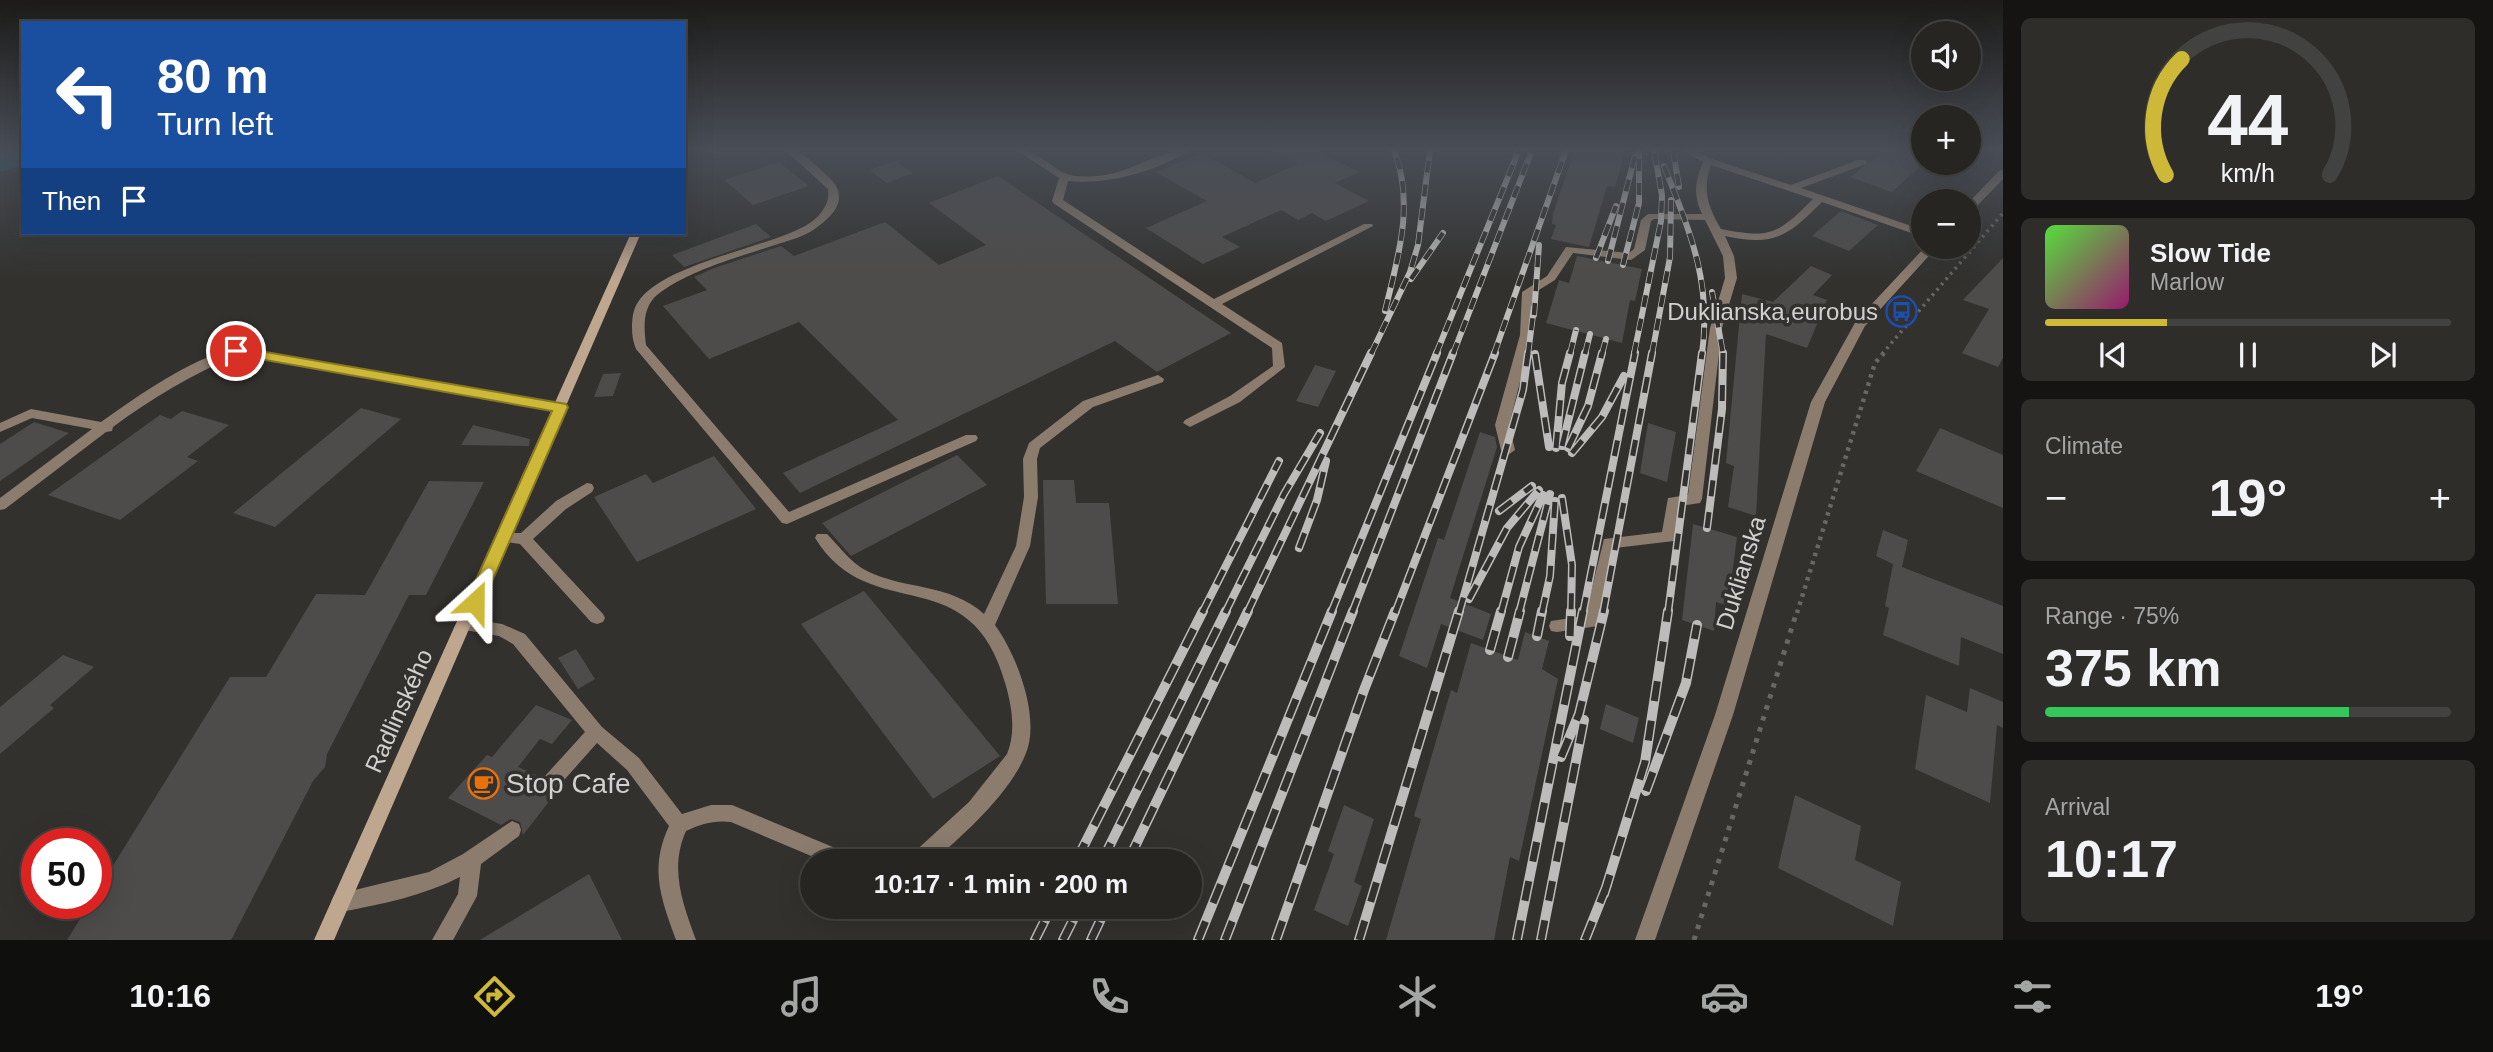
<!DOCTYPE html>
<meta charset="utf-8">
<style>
body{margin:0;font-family:Helvetica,sans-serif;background:#2e2d2a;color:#f1f3f6;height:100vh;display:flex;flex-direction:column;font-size:26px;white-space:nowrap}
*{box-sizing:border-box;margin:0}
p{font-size:23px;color:#a4a5a5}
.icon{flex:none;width:38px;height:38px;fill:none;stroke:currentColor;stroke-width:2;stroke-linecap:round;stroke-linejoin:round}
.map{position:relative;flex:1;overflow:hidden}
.panel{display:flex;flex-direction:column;gap:18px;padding:18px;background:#151413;width:490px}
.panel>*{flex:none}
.banner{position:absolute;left:21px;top:21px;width:665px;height:214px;border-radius:0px;box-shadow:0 7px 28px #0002,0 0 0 2px #424240;background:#1a4fa0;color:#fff;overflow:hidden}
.buttons{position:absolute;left:1911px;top:21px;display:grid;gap:14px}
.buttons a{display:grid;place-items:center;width:70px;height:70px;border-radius:50%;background:#262522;box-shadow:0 7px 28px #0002,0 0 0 2px #424240;font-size:35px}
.speed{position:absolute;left:21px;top:828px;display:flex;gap:14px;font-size:35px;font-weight:700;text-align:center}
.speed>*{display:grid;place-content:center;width:91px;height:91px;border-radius:50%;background:#262522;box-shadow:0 7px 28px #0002,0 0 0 2px #424240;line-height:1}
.speed .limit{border:10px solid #d22;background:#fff;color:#111}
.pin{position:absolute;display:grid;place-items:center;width:60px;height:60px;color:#fff;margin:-30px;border:4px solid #fff;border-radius:50%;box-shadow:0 2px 7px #0007}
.me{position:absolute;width:77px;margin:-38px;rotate:24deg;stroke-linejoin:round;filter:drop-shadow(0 0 5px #0008)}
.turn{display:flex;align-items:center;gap:24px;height:147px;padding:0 21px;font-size:32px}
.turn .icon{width:91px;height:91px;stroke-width:2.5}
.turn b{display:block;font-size:49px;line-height:60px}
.then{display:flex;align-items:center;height:66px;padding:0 21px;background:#0003;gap:14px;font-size:26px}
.big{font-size:52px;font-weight:700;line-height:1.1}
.panel .widget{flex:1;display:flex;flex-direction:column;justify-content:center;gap:10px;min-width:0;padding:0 24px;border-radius:10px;background:#2e2d2a}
.panel .dial{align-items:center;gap:0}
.dial svg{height:182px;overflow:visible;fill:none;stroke:#424240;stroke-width:7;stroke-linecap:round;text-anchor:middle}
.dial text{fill:#f1f3f6;stroke:none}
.song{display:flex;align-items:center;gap:21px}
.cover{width:84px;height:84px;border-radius:10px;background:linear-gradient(135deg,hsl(110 70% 55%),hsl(320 70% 35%))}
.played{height:7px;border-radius:4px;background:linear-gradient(90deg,#ceb837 30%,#424240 30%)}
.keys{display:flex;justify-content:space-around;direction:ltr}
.heat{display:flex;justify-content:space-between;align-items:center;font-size:38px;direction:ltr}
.charge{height:10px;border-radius:5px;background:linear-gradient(90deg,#34c759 75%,#424240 0)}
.trip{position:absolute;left:800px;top:849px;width:402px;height:70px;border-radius:35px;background:#262522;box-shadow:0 7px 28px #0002,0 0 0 2px #424240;font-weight:700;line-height:70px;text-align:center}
.dock{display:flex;height:112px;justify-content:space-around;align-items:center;background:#0f0f0e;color:#a4a5a5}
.dock .icon{width:49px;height:49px}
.dock .current{color:#ceb837}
.dock b{font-size:32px;color:#f1f3f6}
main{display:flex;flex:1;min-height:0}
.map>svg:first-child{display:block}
</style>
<main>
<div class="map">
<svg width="2003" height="940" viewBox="0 0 2003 940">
<rect width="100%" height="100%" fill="#32312e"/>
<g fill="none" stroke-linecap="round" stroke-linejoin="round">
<path fill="#225e69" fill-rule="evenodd" d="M6 150H23V165L0 172V153Z"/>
</g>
<path fill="#4e4c4a" d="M1272 150H1316L1359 172 1335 183 1369 201 1326 221 1312 213 1298 220 1281 210 1222 237 1240 247 1203 264 1146 228 1207 201 1156 172 1202 153 1255 183 1298 164Z
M1575 150H1625L1615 187 1607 186 1589 247 1551 239 1556 225 1552 224 1553 213Z
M1884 150H1923V164L1892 192 1850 177Z
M895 161 913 173 887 183 869 170Z
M779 162 809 186 753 205 724 180Z
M998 176 1231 333 1157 372 1115 341 800 493 783 473 898 420 799 322 709 359 663 306 707 290 694 277 714 268 781 246 794 256 885 222 939 265 986 245 929 203Z
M1841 211 1878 225 1849 251 1812 236Z
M756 224 771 237 684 267 672 255Z
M1577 256 1642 269 1635 301 1630 300 1622 343 1546 323 1559 280 1569 283Z
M2003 258V358L1998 367 1962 353 1989 309 1963 300Z
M1811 266 1832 275 1813 295 1827 300 1807 348 1766 334 1756 516 1728 507 1734 466 1726 463 1742 294 1773 302Z
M1315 365 1336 371 1318 407 1296 401Z
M621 373 613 396 594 397 603 374Z
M361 408 401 419 275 527 233 513Z
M182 411 229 425 187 457 198 461 120 520 48 495 160 415 171 419Z
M34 422 69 433 0 481V444Z
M1648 423 1676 432 1667 482 1640 473Z
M473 425 530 439 529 446 461 445Z
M1940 428 2003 455V508L1916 471Z
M1480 432 1495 437 1497 447 1450 598 1491 614 1483 640 1441 624 1427 668 1399 656 1438 538 1444 540Z
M957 455 987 485 851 556 822 523Z
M714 456 756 509 637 562 594 497 646 474 653 483Z
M1043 480H1074L1076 503H1109L1118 604H1046Z
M429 481 484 482 426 595H409L327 754 325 767 313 781 231 940H67L90 903H96V893L230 677H266L316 594 365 595Z
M1693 524 1737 537 1728 606 1716 602 1714 631 1682 620Z
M1883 530 1908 540 1902 567 2003 606V654L1961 637 1959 666 1883 635 1889 608 1885 606 1893 564 1876 556Z
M864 591 1000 756 933 799 801 624Z
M1525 632 1549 641 1542 669 1558 679 1519 861 1510 857 1494 940H1386L1421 819 1414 816 1451 690 1457 693 1471 643 1518 660Z
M576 649 595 679 578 689 558 658Z
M63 655 94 667 50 705 54 708 0 754V707Z
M1970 688 2003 702V728L1997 725 1990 803 1915 769 1926 695 1967 712Z
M1606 704 1639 718 1633 743 1600 729Z
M536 705 572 720 552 744 540 739 518 767 541 777 540 783 544 790H558L523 835 520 822 511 819 501 825 448 798 487 755 492 757Z
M1795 795 1861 826 1855 860 1901 882 1893 926 1778 868Z
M1344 805 1374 819 1354 882 1362 886 1348 926 1314 910 1334 854 1328 851Z
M589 874 622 940H480Z"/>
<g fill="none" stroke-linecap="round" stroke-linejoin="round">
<path stroke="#686765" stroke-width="3.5" stroke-dasharray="2.5 4.5" stroke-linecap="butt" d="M1882 354 2003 213"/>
<path stroke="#686765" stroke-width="4.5" stroke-dasharray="3.5 5" stroke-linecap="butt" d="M1797 613 1875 363 1884 353"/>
<path stroke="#686765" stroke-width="5" stroke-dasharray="4.5 7" stroke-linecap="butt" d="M1694 940 1797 611"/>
<path fill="#8b7c6d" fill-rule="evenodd" d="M785 150C801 150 810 160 821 170 829 177 839 185 839 196 840 211 821 225 810 232 800 238 786 241 775 245 738 257 687 271 657 295 642 308 644 328 646 345L789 512 966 435H976L978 438 976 441 787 524 782 523 636 349C633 342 632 335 632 328 632 319 633 309 638 302 661 266 760 248 799 229 815 222 831 207 828 189Z
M1016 150C1036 150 1047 164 1064 173 1073 177 1086 177 1096 176 1129 175 1156 150 1189 150 1157 172 1106 185 1068 181L1063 200 1214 299 1364 224H1372L1373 226 1222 304 1282 343 1285 367 1240 402 1190 427 1183 423 1185 420 1230 396 1273 366 1272 348 1053 203 1052 201 1059 178Z
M1682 150H1695L1712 159 1791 185 1858 160H1866V164L1801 188 1923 230V237L1822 202C1788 236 1774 247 1725 236L1734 256 1737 278 1722 328 1702 499 1700 503 1680 506 1674 541 1615 548 1598 626 1557 632 1551 631 1549 626 1551 621 1585 616 1604 539 1662 532 1668 498 1688 495 1710 328 1725 278 1723 256 1705 220 1654 219 1651 221 1645 250 1631 260 1573 253 1555 280 1534 293 1532 335 1509 425 1515 450 1508 455 1501 450 1495 425 1520 335 1522 292 1547 276 1566 247 1629 253 1634 249 1641 220 1648 214H1702C1693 195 1695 181 1703 162ZM1711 165 1813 199C1778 234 1771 239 1721 229 1708 207 1702 190 1711 165Z
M236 347 561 403 568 407 561 411 237 355C193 374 152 398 113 427L112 431 106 432 5 509 0 510V498L92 429 32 418 0 432V423L31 409 101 422C142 393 187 361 236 347Z
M1158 375 1164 379 1163 382 1093 407 1040 448 1037 459 1038 497 1030 546 995 625C1016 654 1038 711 1028 747 1016 788 965 834 933 861H908L911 855 969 802 1007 754C1016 732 1012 708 1006 686 971 555 871 629 815 538L817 534H827C840 547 851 563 867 571 905 590 950 583 984 614L1016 546 1024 497 1023 459 1029 443 1083 401Z
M587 483 592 484 594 488 592 492 566 509 533 539 603 614 605 618 603 622 597 624 591 622 520 544 499 541 497 537 499 533H521L556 501Z
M465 618 502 624 525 634 602 727 639 758 682 814 711 805H732L852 855 855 861H823L731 822C714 820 701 824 686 831 669 869 683 904 696 940H676C661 899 649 869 669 826L627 770 597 743 557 788 551 790 545 788 542 782 545 776 585 732 513 644 499 636 459 629 457 624 459 619Z
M512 821 519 824 521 830 519 836 481 864 477 896 453 940H432L458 894 460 877C423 896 382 904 341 912L334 909 331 902 334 895 429 872 463 854Z"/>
<path fill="#8b7c6d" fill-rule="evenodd" d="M2003 170V179L1973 210 1969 211V202L1999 171Z
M1925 247H1937L1865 326 1825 402 1733 715 1655 940H1635L1715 715 1811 402 1856 321Z"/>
<path fill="#bfa68f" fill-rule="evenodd" d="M631 233H641L334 940H314Z"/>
<defs>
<path id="rail-far2" d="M1673 150 1679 187
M1664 166C1690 232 1712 282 1702 354
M1596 258 1616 206
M1608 261 1635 156
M1623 265 1639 203V150
M1411 279 1443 233
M1712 292 1723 354
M1385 311C1398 257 1415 204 1394 150
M1534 315 1539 245
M1371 354 1410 272 1418 245 1430 150
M1436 354 1519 150
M1453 354 1532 150
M1494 354 1566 150
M1528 354 1534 307
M1570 354 1576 330
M1585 354 1590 334
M1602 354 1606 339
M1634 354 1661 221 1662 195 1654 150
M1652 354 1670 257 1671 200"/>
<path id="rail-far1" d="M1535 354 1549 447
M1562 446 1585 353
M1556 448 1562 383 1570 353
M1568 448 1588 406 1602 353
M1572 453 1602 417 1624 376
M1562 498 1572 565 1571 613
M1499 511 1532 486
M1707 528 1722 409 1723 353
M1299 548 1317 500 1326 461
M1469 599 1507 528 1539 490
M1202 613 1279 461
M1225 613 1284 494 1320 433
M1247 613 1371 353
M1331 613 1437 353
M1352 613 1453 353
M1395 613 1495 353
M1459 613 1523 390 1528 353
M1501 613 1519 547 1543 495
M1519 613 1550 494
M1542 613 1550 576 1555 501
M1583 613 1635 353
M1603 613 1652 353
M1668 613 1702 353"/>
<path id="rail" d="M1537 636 1542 611
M1570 636 1571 611
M1490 650 1501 611
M1508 657 1520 611
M1561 757 1579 714 1604 611
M1646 791 1686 683 1697 625
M1076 861 1203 611
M1102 861 1226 611
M1128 861 1248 611
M1604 894 1645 762 1668 611
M1035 940 1052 906
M1063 940 1080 906
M1091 940 1107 906
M1198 940 1332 611
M1225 940 1353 611
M1276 940 1364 690 1395 611
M1359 940 1459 611
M1517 940 1583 611
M1541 940 1584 720
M1585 940 1607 885"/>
</defs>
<use href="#rail-far2" stroke="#bdbcba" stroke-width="6"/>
<use href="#rail-far1" stroke="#bdbcba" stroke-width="8"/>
<use href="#rail" stroke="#bdbcba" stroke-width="10"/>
<use href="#rail-far2" stroke="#32312e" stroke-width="4.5" stroke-dasharray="12" stroke-linecap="butt"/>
<use href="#rail-far1" stroke="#32312e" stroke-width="5" stroke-dasharray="16" stroke-linecap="butt"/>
<use href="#rail" stroke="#32312e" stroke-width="7" stroke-dasharray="20" stroke-linecap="butt"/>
</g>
<linearGradient id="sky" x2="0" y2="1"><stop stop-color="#1c1b19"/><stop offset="0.53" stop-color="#494e57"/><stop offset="1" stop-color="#494e57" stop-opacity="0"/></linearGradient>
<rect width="2003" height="282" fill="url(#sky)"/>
<path fill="#ceb837" stroke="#867824" stroke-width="2" d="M236 347 566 404 568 407 481 607 475 609 466 602 552 411 231 354 229 351Z"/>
<defs>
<symbol id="bus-ring" viewBox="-11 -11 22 22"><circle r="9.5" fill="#32312e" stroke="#1a4fb4" stroke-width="1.5"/><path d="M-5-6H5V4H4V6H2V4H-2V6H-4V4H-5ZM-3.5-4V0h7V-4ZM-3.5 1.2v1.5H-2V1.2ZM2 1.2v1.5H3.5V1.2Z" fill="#1a4fb4"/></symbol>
<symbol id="cafe-ring" viewBox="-11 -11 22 22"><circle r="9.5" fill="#32312e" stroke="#e8710a" stroke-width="1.5"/><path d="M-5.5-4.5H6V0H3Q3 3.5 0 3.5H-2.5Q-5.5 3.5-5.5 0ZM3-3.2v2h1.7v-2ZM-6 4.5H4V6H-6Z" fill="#e8710a"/></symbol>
</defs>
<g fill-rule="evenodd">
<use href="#bus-ring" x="1884" y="294" width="35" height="35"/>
<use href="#cafe-ring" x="466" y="766" width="35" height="35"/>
</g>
<g text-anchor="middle" stroke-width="7" stroke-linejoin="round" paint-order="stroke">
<g font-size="24" fill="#d2d1cf" stroke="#32312e" text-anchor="end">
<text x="1878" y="320">Duklianska,eurobus</text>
</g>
<g font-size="24" fill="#d2d1cf" stroke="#32312e">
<text transform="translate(1741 573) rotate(-73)" y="8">Duklianska</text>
<text transform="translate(399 711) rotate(-66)" y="8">Radlinského</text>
</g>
<g font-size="28" fill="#d2d1cf" stroke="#32312e" text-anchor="start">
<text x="506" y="793">Stop Cafe</text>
</g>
</g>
</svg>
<div class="buttons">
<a><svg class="icon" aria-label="sound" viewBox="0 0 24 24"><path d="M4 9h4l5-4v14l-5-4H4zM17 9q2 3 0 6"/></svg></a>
<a>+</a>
<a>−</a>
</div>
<div class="speed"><div class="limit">50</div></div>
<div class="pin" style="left:236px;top:351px;background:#d93025"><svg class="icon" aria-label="arrive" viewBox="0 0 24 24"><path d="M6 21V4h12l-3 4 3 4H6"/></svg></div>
<svg class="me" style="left:475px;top:602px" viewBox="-20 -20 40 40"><path d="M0-17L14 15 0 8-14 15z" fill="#ceb837" stroke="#fff" stroke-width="4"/></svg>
<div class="trip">10:17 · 1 min · 200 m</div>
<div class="banner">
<div class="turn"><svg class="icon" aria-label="left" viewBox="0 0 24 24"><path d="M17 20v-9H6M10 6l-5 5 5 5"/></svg><div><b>80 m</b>Turn left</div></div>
<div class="then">Then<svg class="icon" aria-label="arrive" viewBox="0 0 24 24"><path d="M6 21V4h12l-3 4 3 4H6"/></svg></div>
</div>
</div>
<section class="panel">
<div class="widget dial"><svg viewBox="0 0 100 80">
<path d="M14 69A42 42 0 1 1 86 69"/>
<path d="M14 69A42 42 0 0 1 21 18" stroke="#ceb837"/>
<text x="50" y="56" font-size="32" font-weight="700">44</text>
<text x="50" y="72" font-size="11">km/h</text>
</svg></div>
<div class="widget">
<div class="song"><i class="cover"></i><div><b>Slow Tide</b><p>Marlow</p></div></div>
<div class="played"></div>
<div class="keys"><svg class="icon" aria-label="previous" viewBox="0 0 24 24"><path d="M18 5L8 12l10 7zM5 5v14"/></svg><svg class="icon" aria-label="pause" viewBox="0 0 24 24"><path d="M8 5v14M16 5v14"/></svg><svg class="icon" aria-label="next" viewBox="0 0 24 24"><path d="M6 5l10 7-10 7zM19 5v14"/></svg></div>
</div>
<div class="widget"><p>Climate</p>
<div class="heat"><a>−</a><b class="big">19°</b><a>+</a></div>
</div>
<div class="widget"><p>Range · 75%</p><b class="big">375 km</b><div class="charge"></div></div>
<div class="widget"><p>Arrival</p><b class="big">10:17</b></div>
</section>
</main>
<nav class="dock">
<b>10:16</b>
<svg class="icon current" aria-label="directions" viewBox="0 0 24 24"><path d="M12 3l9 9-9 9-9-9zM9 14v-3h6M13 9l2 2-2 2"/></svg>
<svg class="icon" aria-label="music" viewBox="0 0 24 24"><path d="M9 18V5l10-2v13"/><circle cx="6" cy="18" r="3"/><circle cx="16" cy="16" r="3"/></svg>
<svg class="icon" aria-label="phone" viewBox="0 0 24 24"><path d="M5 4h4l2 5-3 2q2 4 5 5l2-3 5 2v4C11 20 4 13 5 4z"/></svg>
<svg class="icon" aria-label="climate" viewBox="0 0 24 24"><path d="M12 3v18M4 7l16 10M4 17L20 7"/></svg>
<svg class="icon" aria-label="car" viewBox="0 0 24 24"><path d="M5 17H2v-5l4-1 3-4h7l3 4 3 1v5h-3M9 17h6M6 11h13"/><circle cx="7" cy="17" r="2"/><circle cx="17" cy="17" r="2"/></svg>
<svg class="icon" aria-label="filters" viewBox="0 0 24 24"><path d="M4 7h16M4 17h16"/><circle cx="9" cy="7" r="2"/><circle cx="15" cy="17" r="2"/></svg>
<b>19°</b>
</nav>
